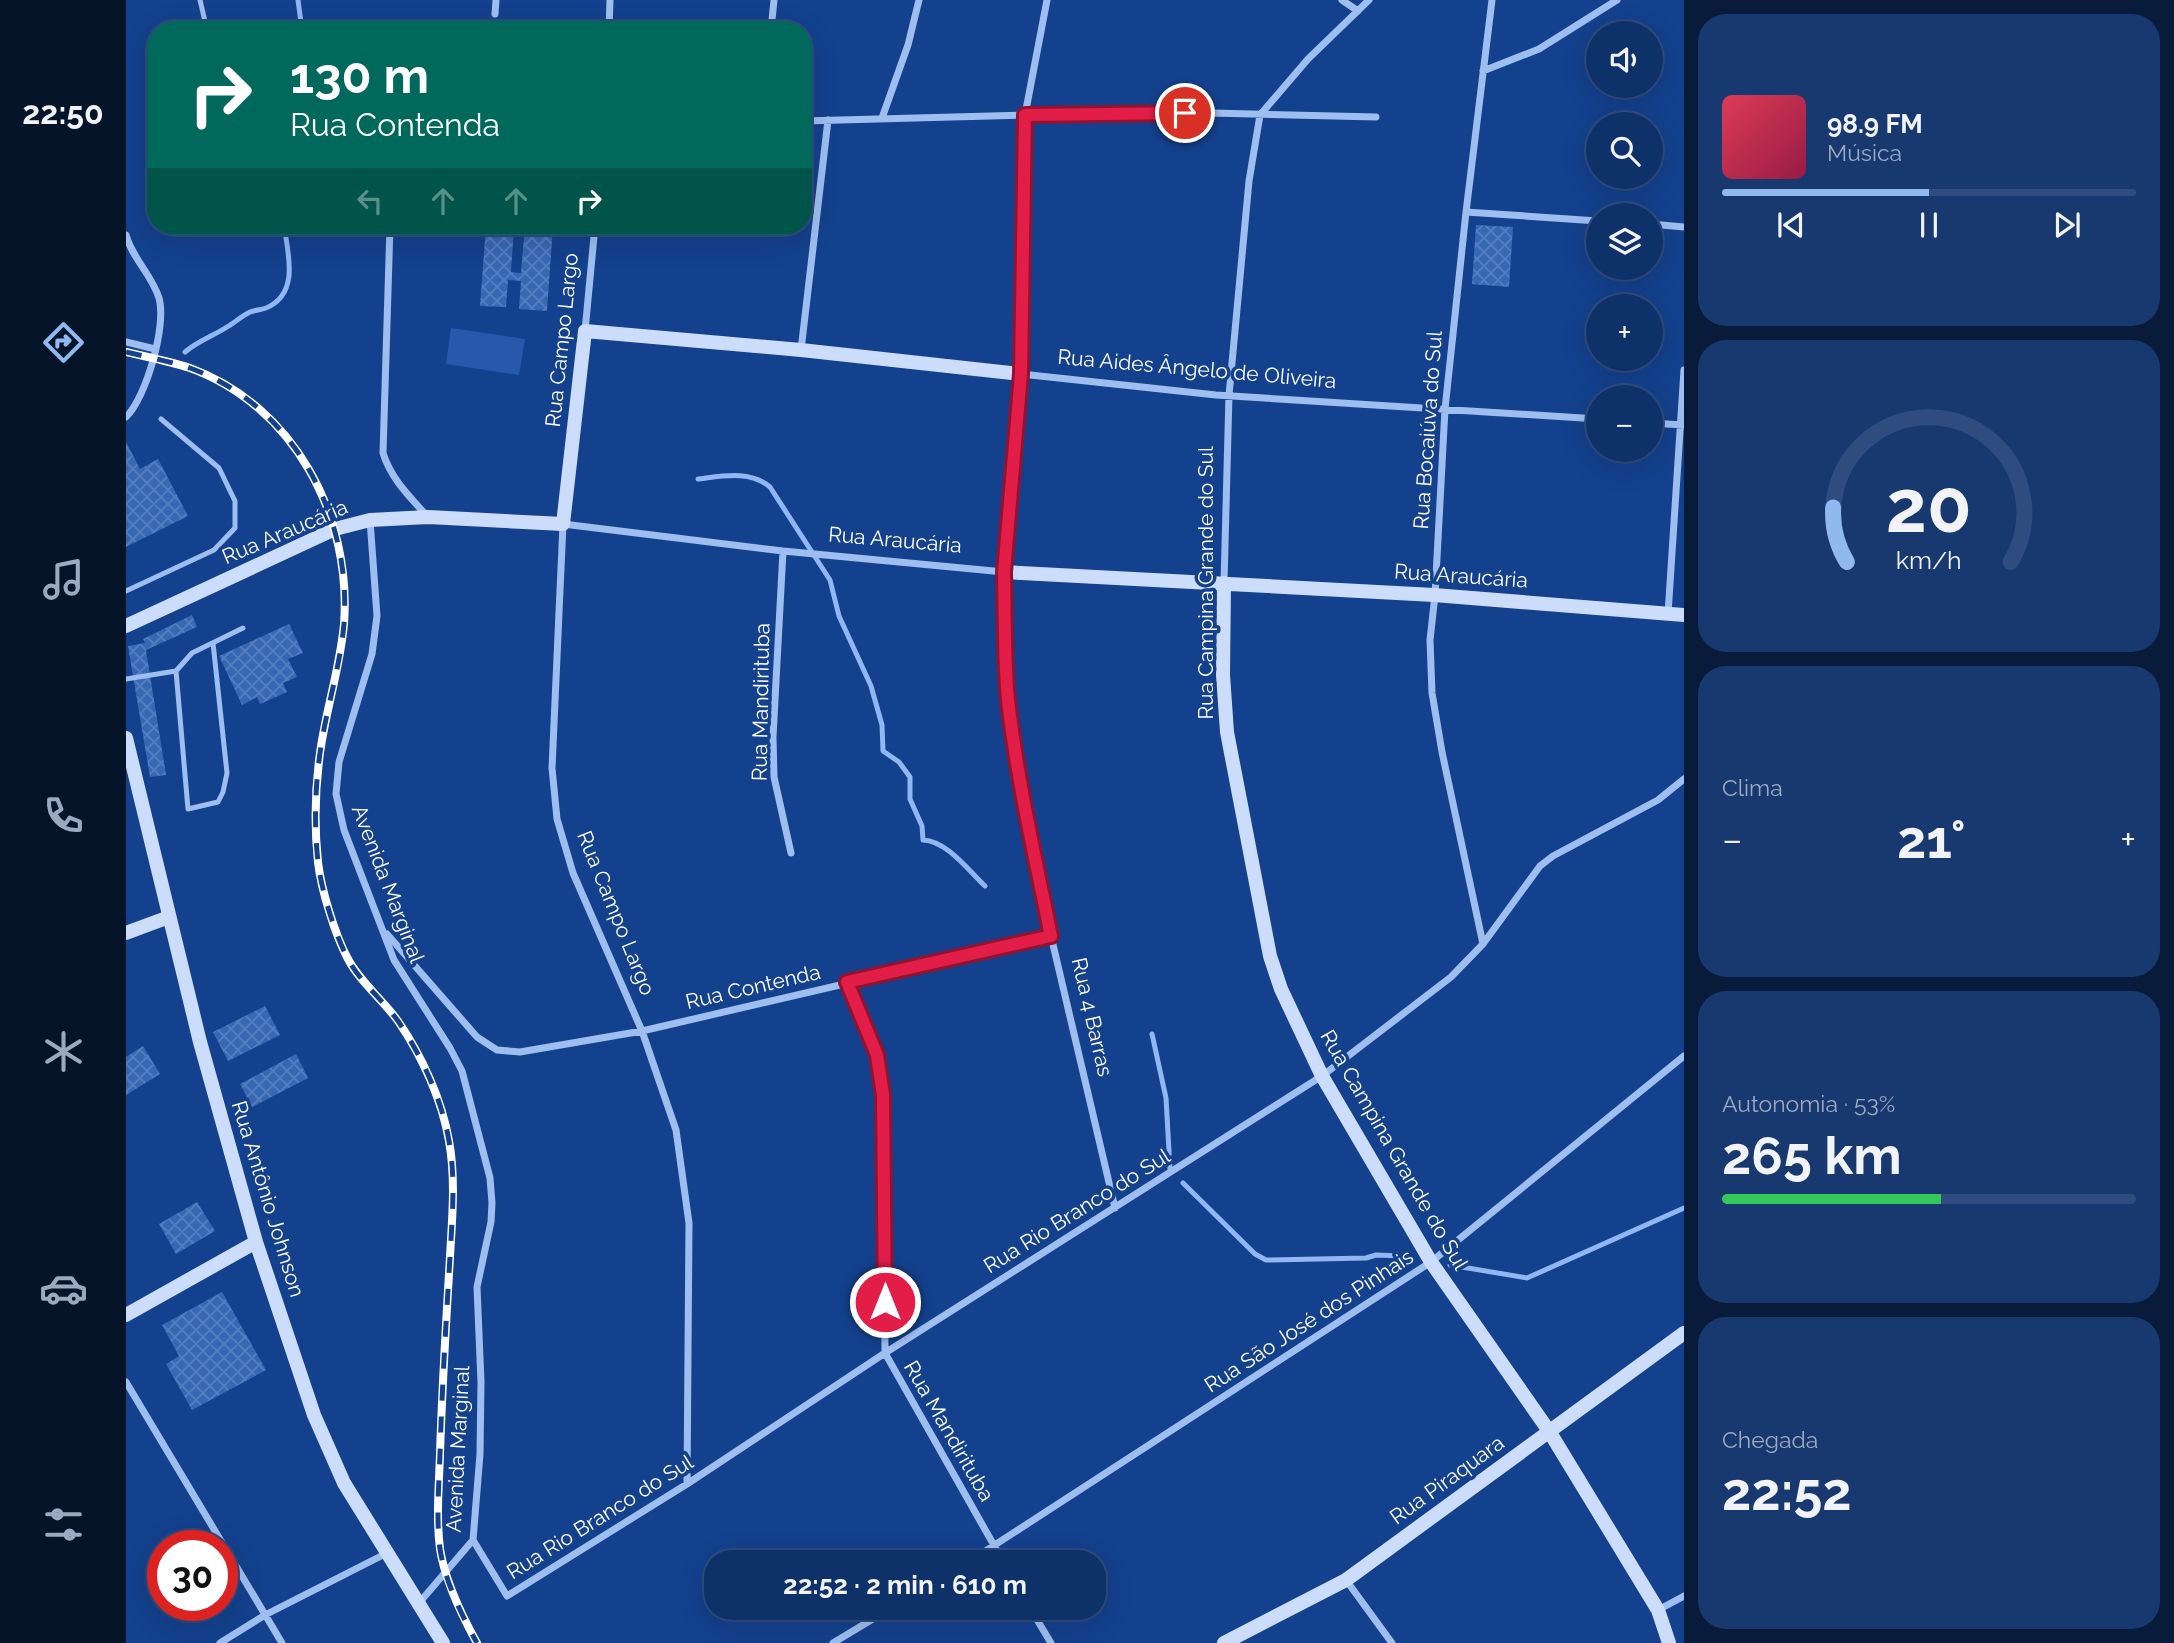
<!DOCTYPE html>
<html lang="pt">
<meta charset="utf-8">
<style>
body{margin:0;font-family:Raleway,sans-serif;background:#183970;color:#f1f3f6;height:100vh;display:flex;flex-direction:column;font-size:26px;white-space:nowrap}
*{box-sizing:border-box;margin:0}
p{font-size:23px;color:#9ba9c1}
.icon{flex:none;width:38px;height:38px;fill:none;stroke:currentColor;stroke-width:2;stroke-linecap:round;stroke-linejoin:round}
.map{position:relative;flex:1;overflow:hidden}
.sheet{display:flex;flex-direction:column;gap:14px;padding:14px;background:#081b3a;width:490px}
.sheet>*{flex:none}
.top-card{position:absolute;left:21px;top:21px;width:665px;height:214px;border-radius:28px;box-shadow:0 7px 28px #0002,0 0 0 2px #2f4c7e;background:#00695c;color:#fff;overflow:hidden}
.buttons{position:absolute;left:1460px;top:21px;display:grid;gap:14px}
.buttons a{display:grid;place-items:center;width:77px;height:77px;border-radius:50%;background:#0f316a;box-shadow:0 7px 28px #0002,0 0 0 2px #2f4c7e;font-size:35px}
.speed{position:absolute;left:21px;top:1530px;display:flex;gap:14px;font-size:35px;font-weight:700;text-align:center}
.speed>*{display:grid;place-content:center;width:91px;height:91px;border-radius:50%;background:#0f316a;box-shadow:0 7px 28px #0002,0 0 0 2px #2f4c7e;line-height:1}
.speed .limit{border:10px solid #d22;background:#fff;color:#111}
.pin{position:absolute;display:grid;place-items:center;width:60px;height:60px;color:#fff;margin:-30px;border:4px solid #fff;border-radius:50%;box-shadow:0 2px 7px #0007}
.me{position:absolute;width:77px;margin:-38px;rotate:0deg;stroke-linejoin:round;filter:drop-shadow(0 0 5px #0008)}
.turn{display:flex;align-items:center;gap:24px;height:147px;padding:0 28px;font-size:32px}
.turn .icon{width:91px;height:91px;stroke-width:2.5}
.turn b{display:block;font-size:49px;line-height:60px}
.lanes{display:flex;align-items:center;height:66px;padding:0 28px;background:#0003;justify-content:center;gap:35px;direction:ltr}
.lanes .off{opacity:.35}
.big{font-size:52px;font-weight:700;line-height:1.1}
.sheet .widget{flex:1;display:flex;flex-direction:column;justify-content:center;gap:10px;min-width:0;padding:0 24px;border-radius:28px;background:#183970}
.sheet .dial{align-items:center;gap:0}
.dial svg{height:182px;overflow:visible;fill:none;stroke:#2f4c7e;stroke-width:7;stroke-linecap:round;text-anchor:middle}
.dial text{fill:#f1f3f6;stroke:none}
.song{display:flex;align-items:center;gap:21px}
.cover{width:84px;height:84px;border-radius:10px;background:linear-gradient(135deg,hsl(350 70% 55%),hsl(340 70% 35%))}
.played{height:7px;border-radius:4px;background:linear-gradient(90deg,#90b9f0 50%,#2f4c7e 50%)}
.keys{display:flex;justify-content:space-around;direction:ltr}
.heat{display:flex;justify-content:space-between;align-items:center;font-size:38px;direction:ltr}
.charge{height:10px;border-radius:5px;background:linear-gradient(90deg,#34c759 53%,#2f4c7e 0)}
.trip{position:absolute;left:578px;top:1550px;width:402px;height:70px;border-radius:28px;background:#0f316a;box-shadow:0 7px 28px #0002,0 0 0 2px #2f4c7e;font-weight:700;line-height:70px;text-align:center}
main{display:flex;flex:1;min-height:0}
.dock{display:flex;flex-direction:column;width:126px;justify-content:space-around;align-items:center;background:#06142a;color:#9ba9c1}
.dock .icon{width:49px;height:49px}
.dock .on{color:#90b9f0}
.dock b{font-size:32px;color:#f1f3f6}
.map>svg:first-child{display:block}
</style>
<main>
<nav class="dock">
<b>22:50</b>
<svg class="icon on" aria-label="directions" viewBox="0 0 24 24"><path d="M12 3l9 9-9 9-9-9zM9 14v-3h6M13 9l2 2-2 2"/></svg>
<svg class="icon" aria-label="music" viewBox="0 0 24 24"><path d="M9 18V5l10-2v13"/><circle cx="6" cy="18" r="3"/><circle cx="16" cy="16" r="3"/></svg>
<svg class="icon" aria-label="phone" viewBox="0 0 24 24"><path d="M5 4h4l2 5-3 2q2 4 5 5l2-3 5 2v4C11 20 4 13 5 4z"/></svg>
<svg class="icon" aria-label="climate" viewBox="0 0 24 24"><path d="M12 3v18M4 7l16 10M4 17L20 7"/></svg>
<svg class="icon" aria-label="car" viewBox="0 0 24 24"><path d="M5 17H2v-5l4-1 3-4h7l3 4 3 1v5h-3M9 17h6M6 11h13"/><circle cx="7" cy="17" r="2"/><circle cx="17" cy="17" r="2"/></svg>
<svg class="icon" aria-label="filters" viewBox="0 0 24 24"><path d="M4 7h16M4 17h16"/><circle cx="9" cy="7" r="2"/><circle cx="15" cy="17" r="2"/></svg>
</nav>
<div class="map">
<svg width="1558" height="1643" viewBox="0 0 1558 1643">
<defs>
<pattern id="building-cross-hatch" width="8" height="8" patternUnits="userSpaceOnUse" patternTransform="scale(1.75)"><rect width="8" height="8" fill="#3867b4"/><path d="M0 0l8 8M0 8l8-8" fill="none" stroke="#567ebf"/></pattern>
</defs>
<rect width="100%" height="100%" fill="#14418d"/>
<path fill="#2659ac" d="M325 328 399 339 393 375 320 364Z"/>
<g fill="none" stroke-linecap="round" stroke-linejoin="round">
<path stroke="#90b7f3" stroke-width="5" d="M172 0 176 30
M59 352C72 341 87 336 101 327 109 322 116 316 124 312 129 310 135 310 140 308 174 294 162 253 158 226
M572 479C597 476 624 470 644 487L704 580 713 616 745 686 756 725 757 751 773 762 784 777V799L796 826 797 840C821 841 842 870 859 886
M1026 1034 1040 1098 1044 1169
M1057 1183 1129 1254 1140 1260 1240 1258 1250 1255 1277 1256
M1324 1265 1401 1278 1558 1208"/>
</g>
<path fill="url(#building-cross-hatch)" d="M1350 225 1387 227 1383 287 1346 284Z
M360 226H388L385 272 395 273 399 226H427L421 311 393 309 395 281 382 280 380 307 354 306Z
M0 442 14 469 32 459 62 516 0 547Z
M66 615 71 627 20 650 40 775 24 777 2 646 19 643 17 639Z
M163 624 177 653 162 659 171 677 157 683 161 692 134 704 131 697 116 705 93 656Z
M139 1006 154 1035 102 1061 87 1032Z
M17 1046 34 1074 0 1095V1057Z
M170 1054 182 1078 126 1107 114 1084Z
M71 1202 89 1231 50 1254 33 1224Z
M96 1292 140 1370 66 1410 40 1364 53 1356 36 1325Z"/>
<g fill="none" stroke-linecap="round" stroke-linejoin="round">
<path stroke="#9ebef0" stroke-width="5" d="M74 0 81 30
M0 591 88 550 109 528V501L93 468 35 419
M50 671 62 809 92 802 97 792 101 773 87 643
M0 679 50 671 66 653 117 628"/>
<path stroke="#9ebef0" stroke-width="7" d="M921 0 899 115 895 374 1090 395 1472 419
M1216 0 1232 11
M369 14 370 0
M483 30 484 0
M645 30 648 0
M1357 71 1413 49 1491 0
M756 118 782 45 793 0
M677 121 899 115 1086 113 1250 117
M1340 212 1472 221
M1524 224 1558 227
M264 226 257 453C265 479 284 497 302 517
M0 235C6 258 26 275 33 298 41 325 20 398 0 417
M459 331 469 226
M0 342 29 349
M675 350 702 120
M1524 423 1558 425
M244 520 251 616 246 654 213 762 210 794 218 830 268 960 324 1048 336 1071 364 1178 366 1203 365 1222 351 1287 355 1382 354 1454 347 1540 293 1603
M657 551 647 737 648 777 665 853
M1098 583 1103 395 1123 181 1134 115 1182 59 1243 0
M1542 614 1558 370
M261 934 351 1037 371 1050 394 1052 516 1031 925 936
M1357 944 1316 752 1306 693 1304 640 1309 595 1319 409 1340 212 1366 0
M721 982 751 1055 757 1095 759 1353 878 1563
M0 1382 156 1643
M561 1484 563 1223 550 1130 516 1031 447 873 431 819 426 768 437 524 657 551 878 572 882 696 890 763 925 936 989 1208
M347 1540 381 1596 561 1484 759 1353 1196 1076 1325 977 1357 944 1414 866 1427 856 1532 800 1558 779
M841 1563 1305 1262 1558 1056
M1220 1580 1266 1643
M904 1608 925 1643
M1532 1610 1558 1596
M94 1643 139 1615 261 1553
M707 1643 765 1608"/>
<path stroke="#ccddfb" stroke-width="14" d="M1098 583 1097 675 1101 732 1144 956 1155 989 1196 1076 1305 1262 1423 1431 1532 1610 1543 1643
M0 626 209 529 244 520 302 517 437 524 459 331 675 350 895 374 878 572 1308 595 1558 615
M0 738 74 1042 130 1242 188 1415 218 1483 317 1643
M0 933 43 917
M0 1315 130 1242
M1098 1643 1220 1580 1558 1333"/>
<defs>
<path id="rail" d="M0 352C21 357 43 361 64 368 168 406 226 516 218 624 214 668 200 709 194 753 189 789 188 825 192 862 195 889 209 935 222 959 234 982 257 1000 272 1021 296 1056 316 1100 323 1141 330 1179 326 1219 324 1257 320 1323 316 1388 314 1454 313 1485 310 1517 314 1549 319 1581 335 1614 351 1643"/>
</defs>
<use href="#rail" stroke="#fff" stroke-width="8"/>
<use href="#rail" stroke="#14418d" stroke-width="5" stroke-dasharray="16" stroke-linecap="butt"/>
</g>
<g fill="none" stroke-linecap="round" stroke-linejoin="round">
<defs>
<path id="route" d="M759 1302 757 1095 751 1055 721 982 925 936C909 857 891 779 882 700 878 658 879 614 878 572L895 374 899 115 1059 113"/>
</defs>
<use href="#route" stroke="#92132f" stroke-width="18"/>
<use href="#route" stroke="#e11d48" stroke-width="12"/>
</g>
<g text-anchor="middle" stroke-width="7" stroke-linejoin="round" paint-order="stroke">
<g font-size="21" fill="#fff" stroke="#14418d">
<text transform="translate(436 340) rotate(-84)" y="7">Rua Campo Largo</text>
<text transform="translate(1071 369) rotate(5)" y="7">Rua Aides Ângelo de Oliveira</text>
<text transform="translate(1302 430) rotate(-86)" y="7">Rua Bocaiúva do Sul</text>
<text transform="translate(159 532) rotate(-23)" y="7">Rua Araucária</text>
<text transform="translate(769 540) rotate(5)" y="7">Rua Araucária</text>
<text transform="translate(1335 576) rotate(4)" y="7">Rua Araucária</text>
<text transform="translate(1080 583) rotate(-90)" y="7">Rua Campina Grande do Sul</text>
<text transform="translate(635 702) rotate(-89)" y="7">Rua Mandirituba</text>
<text transform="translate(262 884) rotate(69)" y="7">Avenida Marginal</text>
<text transform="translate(490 913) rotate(68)" y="7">Rua Campo Largo</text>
<text transform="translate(627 987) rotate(-13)" y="7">Rua Contenda</text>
<text transform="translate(966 1017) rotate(77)" y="7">Rua 4 Barras</text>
<text transform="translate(1268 1150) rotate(60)" y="7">Rua Campina Grande do Sul</text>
<text transform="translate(142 1199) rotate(73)" y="7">Rua Antônio Johnson</text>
<text transform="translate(951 1211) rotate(-32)" y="7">Rua Rio Branco do Sul</text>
<text transform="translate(1183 1321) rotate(-33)" y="7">Rua São José dos Pinhais</text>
<text transform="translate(823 1431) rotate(60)" y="7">Rua Mandirituba</text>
<text transform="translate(332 1449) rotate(-87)" y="7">Avenida Marginal</text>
<text transform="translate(1321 1480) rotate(-36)" y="7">Rua Piraquara</text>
<text transform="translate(474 1517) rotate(-32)" y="7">Rua Rio Branco do Sul</text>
</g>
</g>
</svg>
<div class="buttons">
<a><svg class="icon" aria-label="sound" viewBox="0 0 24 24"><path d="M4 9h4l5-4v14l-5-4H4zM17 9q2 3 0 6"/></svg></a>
<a><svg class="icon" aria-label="search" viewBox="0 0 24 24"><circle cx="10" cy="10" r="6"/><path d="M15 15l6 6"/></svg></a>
<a><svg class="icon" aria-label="layers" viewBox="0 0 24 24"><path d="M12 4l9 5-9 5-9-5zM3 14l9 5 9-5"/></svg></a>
<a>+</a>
<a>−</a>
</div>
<div class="speed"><div class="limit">30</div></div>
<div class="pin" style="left:1059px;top:113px;background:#d93025"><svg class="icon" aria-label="arrive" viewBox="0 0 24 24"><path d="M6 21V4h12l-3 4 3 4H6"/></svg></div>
<svg class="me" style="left:759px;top:1302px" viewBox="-20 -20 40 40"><circle r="17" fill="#e11d48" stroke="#fff" stroke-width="3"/><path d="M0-11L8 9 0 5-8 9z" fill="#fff"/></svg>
<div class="trip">22:52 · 2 min · 610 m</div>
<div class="top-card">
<div class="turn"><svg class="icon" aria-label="right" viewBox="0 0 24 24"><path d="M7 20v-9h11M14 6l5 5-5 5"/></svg><div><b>130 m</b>Rua Contenda</div></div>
<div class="lanes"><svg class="icon off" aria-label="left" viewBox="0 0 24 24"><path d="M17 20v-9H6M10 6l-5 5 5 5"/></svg><svg class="icon off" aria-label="ahead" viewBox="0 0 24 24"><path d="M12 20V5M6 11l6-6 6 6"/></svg><svg class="icon off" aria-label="ahead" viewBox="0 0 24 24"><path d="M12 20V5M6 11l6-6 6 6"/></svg><svg class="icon" aria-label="right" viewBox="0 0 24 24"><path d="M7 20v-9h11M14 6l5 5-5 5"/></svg></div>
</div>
</div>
<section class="sheet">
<div class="widget">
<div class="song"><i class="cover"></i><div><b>98.9 FM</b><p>Música</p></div></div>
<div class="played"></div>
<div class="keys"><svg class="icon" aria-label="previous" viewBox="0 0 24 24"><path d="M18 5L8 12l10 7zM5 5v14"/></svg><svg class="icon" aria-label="pause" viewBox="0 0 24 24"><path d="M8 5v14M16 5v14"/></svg><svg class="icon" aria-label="next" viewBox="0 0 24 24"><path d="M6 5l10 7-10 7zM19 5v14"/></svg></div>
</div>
<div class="widget dial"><svg viewBox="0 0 100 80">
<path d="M14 69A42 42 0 1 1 86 69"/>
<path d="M14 69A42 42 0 0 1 8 45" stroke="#90b9f0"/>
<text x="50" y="56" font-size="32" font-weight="700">20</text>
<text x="50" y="72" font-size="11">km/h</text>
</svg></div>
<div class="widget"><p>Clima</p>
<div class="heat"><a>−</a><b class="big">21°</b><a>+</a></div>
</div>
<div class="widget"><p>Autonomia · 53%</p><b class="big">265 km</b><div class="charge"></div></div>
<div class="widget"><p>Chegada</p><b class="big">22:52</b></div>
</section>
</main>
